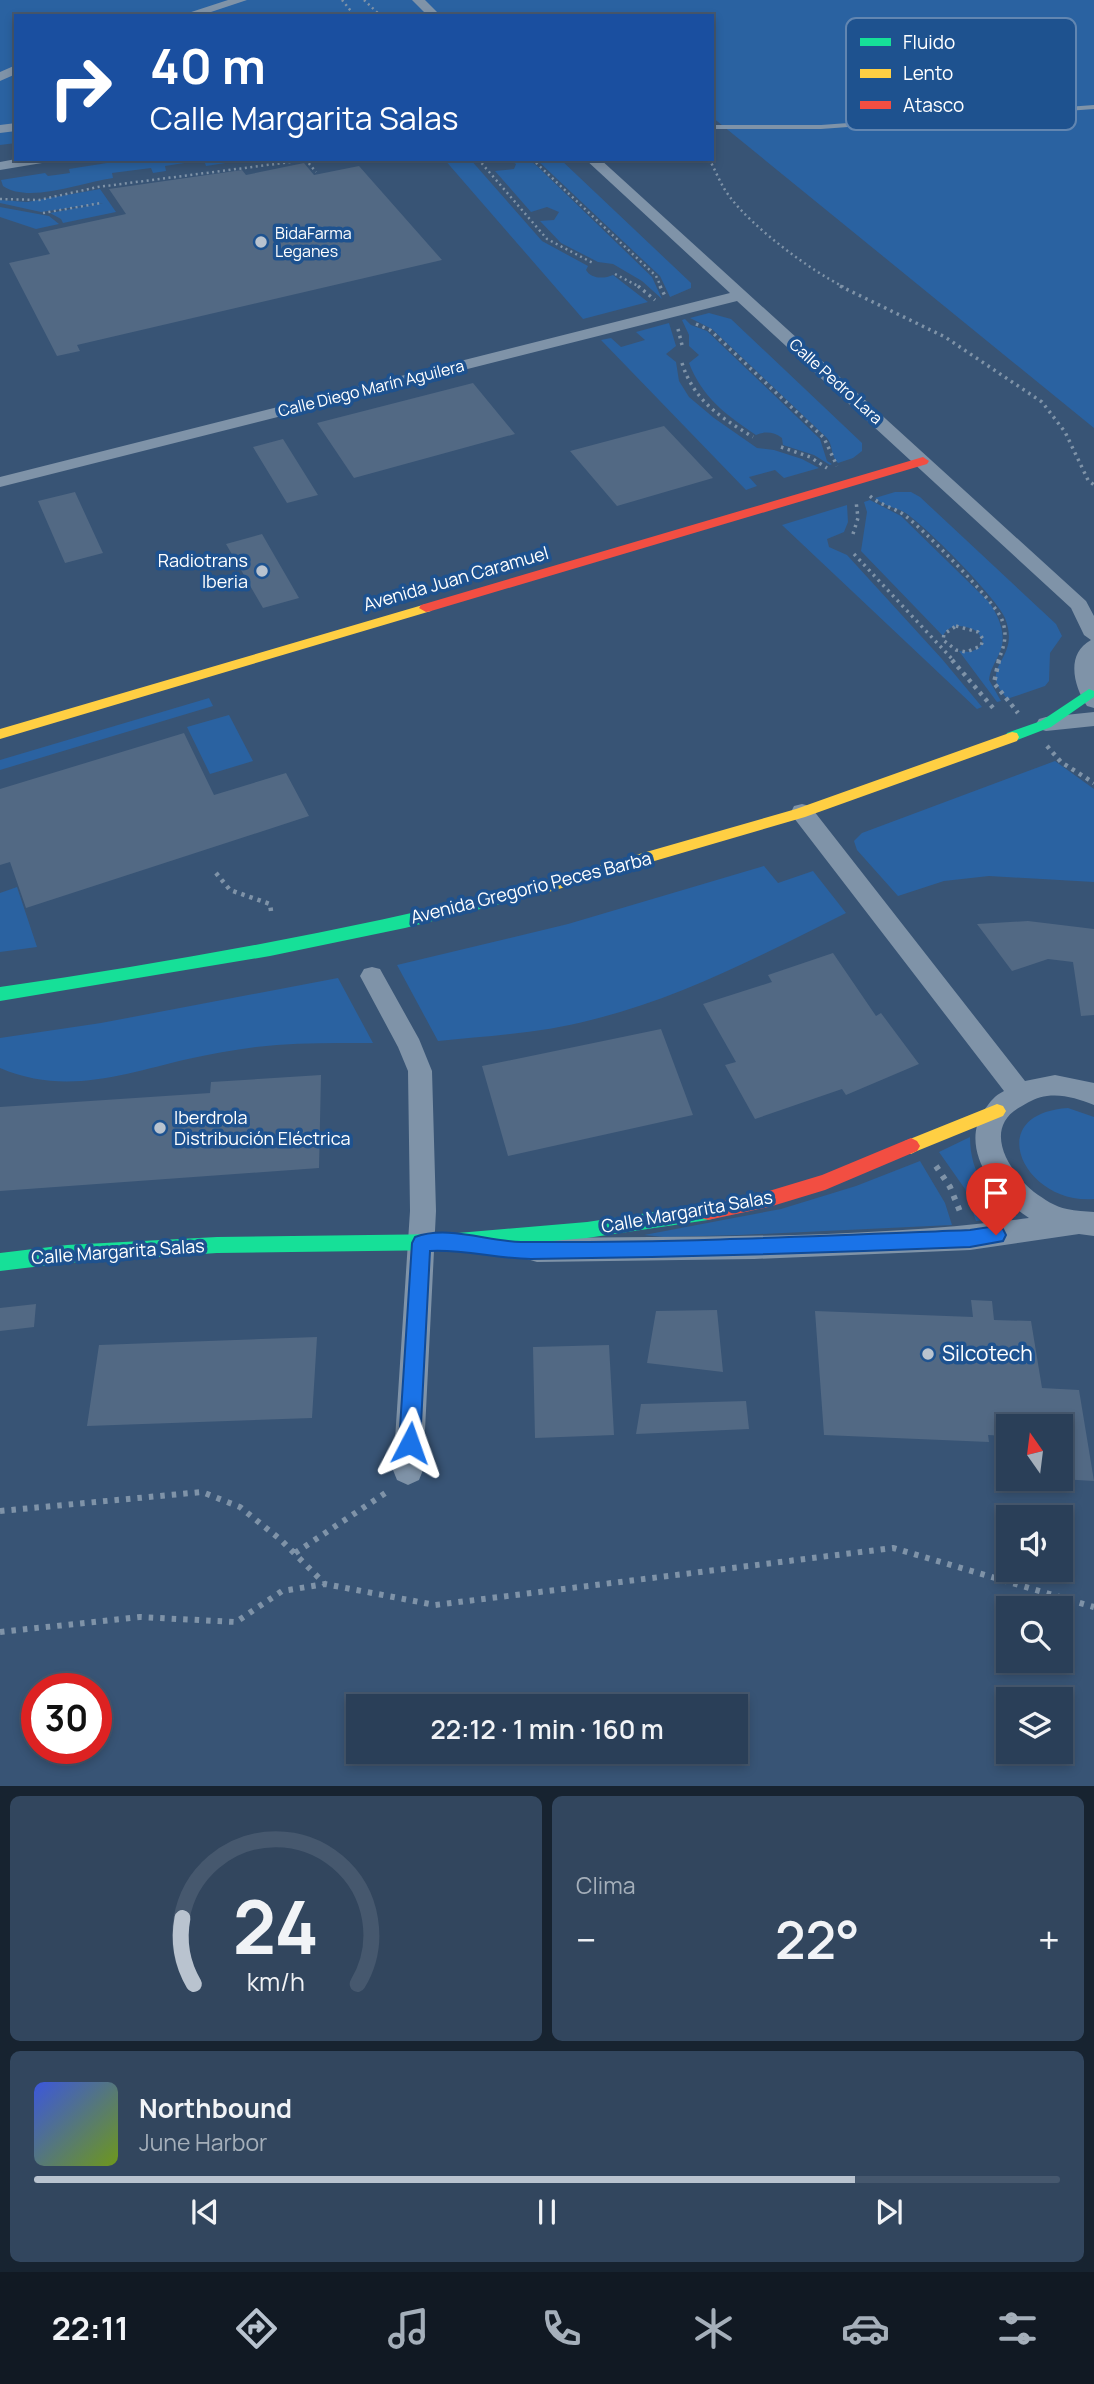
<!DOCTYPE html>
<html lang="es">
<meta charset="utf-8">
<style>
body{margin:0;font-family:Manrope,sans-serif;background:#32465e;color:#f1f3f6;height:100vh;display:flex;flex-direction:column;font-size:26px;white-space:nowrap}
*{box-sizing:border-box;margin:0}
p{font-size:23px;color:#a5afba}
.icon{flex:none;width:38px;height:38px;fill:none;stroke:currentColor;stroke-width:2;stroke-linecap:round;stroke-linejoin:round}
.map{position:relative;height:1786px;overflow:hidden}
.drawer{display:flex;flex-direction:column;gap:10px;padding:10px;background:#172330;flex:1}
.drawer>*{flex:none}
.top-card{position:absolute;left:14px;top:14px;width:700px;height:147px;border-radius:0px;box-shadow:0 4px 10px #0003,0 0 0 2px #46586e;background:#1a4fa0;color:#fff;overflow:hidden}
.needle{width:46px;rotate:346deg}
.buttons{position:absolute;left:996px;top:1414px;display:grid;gap:14px}
.buttons a{display:grid;place-items:center;width:77px;height:77px;border-radius:0px;background:#2a3f58;box-shadow:0 4px 10px #0003,0 0 0 2px #46586e;font-size:35px}
.speed{position:absolute;left:21px;top:1673px;display:flex;gap:14px;font-size:35px;font-weight:700;text-align:center}
.speed>*{display:grid;place-content:center;width:91px;height:91px;border-radius:50%;background:#2a3f58;box-shadow:0 4px 10px #0003,0 0 0 2px #46586e;line-height:1}
.speed .limit{border:10px solid #d22;background:#fff;color:#111}
.pin{position:absolute;display:grid;place-items:center;width:60px;height:60px;color:#fff;margin:-72px -30px;border-radius:50% 50% 50% 0;rotate:-45deg;box-shadow:0 0 7px #0007}
.pin .icon{rotate:45deg}
.me{position:absolute;width:77px;margin:-38px;rotate:4deg;stroke-linejoin:round;filter:drop-shadow(0 0 5px #0008)}
.turn{display:flex;align-items:center;gap:24px;height:147px;padding:0 21px;font-size:32px}
.turn .icon{width:91px;height:91px;stroke-width:2.5}
.turn b{display:block;font-size:49px;line-height:60px}
.big{font-size:52px;font-weight:600;line-height:1.1}
.drawer .widget{flex:1;display:flex;flex-direction:column;justify-content:center;gap:10px;min-width:0;padding:0 24px;border-radius:10px;background:#32465e}
.drawer .dial{align-items:center;gap:0}
.dial svg{height:182px;overflow:visible;fill:none;stroke:#46586e;stroke-width:7;stroke-linecap:round;text-anchor:middle}
.dial text{fill:#f1f3f6;stroke:none}
.song{display:flex;align-items:center;gap:21px}
.cover{width:84px;height:84px;border-radius:10px;background:linear-gradient(135deg,hsl(230 70% 55%),hsl(80 70% 35%))}
.played{height:7px;border-radius:4px;background:linear-gradient(90deg,#b9c3cf 80%,#46586e 80%)}
.keys{display:flex;justify-content:space-around;direction:ltr}
.heat{display:flex;justify-content:space-between;align-items:center;font-size:38px;direction:ltr}
.drawer .tiles{flex:1;display:grid;gap:10px;grid-template-columns:1fr 1fr}
.widget:last-child{grid-column:span 2}
.trip{position:absolute;left:346px;top:1694px;width:402px;height:70px;border-radius:0px;background:#2a3f58;box-shadow:0 4px 10px #0003,0 0 0 2px #46586e;font-weight:600;line-height:70px;text-align:center}
.tabs{display:flex;height:112px;justify-content:space-around;align-items:center;background:#111923;color:#a5afba}
.tabs .icon{width:49px;height:49px}
.tabs .active{color:#b9c3cf}
.tabs b{font-size:32px;color:#f1f3f6}
.map>svg:first-child{display:block}
</style>
<div class="map">
<svg width="1094" height="1786" viewBox="0 0 1094 1786">
<rect width="100%" height="100%" fill="#385475"/>
<path fill="#2a62a1" d="M0 0H1094V428L712 117V16H16V143L0 145Z
M132 159H252L206 166 204 160 165 166 166 171 153 173 151 168 112 173 113 178C83 182 29 204 3 186L1 180 45 173 48 176 70 173 69 169Z
M444 159H470L542 241 588 266 586 270C591 279 604 279 613 275L648 302 583 319Z
M508 159H528L537 166 652 277 662 299 642 281 613 264 598 262 561 243 540 221 554 220 559 212 547 207 531 212 495 171 514 169 516 164Z
M536 159H560L691 283V288L670 297 660 276Z
M100 189 116 212 63 223 61 219 50 213 103 203 41 212 0 203V200L27 202Z
M0 207 49 216 59 224 36 229 0 217Z
M709 313 731 319 862 443V451L853 458 838 463C831 457 833 445 827 438L712 329 690 318Z
M685 319 691 325 707 331 820 439 827 461 832 464 830 465 814 455 783 445 782 438C774 432 765 431 756 435 726 415 702 397 689 363L699 355 689 346V335L682 320Z
M669 323 676 346 666 354 676 362 679 381 689 397 714 418 757 448 774 450 802 459 819 468 784 478 775 470 749 477 757 486 746 490 601 340 611 338 621 347 645 340 636 332Z
M895 492H911L920 497 1056 624 1062 636 1050 653 1049 681 1045 686 1007 699C1003 693 997 687 996 680 994 660 1018 652 1005 618 998 599 923 523 904 512 895 507 883 506 875 498Z
M870 500 901 516 989 602C999 617 1008 636 999 654 995 663 990 670 989 680L1001 701 997 702 959 651 970 652 979 648 983 642 978 632C966 625 950 622 943 636L861 551 867 512 864 502Z
M847 505 848 522 844 532 827 539 829 547 847 555 942 659 982 707 977 709 782 525Z
M209 698 213 706 0 770V760Z
M229 715 253 761 210 774 187 727Z
M1055 761 1094 789V882L989 876 944 881 898 896 857 850 854 841 862 833Z
M764 866 778 883 813 871 846 913C764 954 681 998 591 1020 542 1033 489 1036 438 1041L397 965 568 924Z
M17 887 37 947 0 952V893Z
M338 978 373 1043C334 1043 295 1042 256 1047 233 1050 210 1054 188 1059 123 1074 66 1096 0 1068V1038L101 1023Z
M1068 1108 1094 1117V1199C1025 1205 980 1114 1068 1108Z
M970 1137C970 1173 988 1197 1017 1217L976 1221 965 1189 939 1152Z
M920 1161 945 1203 952 1225 739 1235 664 1237 644 1235 781 1209 856 1186Z"/>
<path fill="#526984" d="M304 163 314 175 359 166 442 260 77 345 80 351 57 356 9 263 50 254 38 233 126 214 109 189 242 170 246 175Z
M473 383 515 434 354 478 317 423Z
M664 426 713 478 617 506 570 451Z
M283 439 318 495 287 503 253 447Z
M75 492 103 553 65 563 38 501Z
M262 534 299 598 263 608 226 544Z
M184 733 214 795 286 773 309 816 26 908 10 862 0 865V789Z
M1028 921 1094 929V1015L1081 1016 1073 962 1048 959 1012 971 977 924Z
M833 953 876 1016 881 1013 919 1064 846 1095 842 1089 755 1119 725 1065 736 1062 703 1004 772 982 768 975Z
M661 1029 693 1115 508 1156 482 1066Z
M321 1075 319 1168 0 1191V1107L210 1093 211 1082Z
M971 1300 992 1301 994 1320 1031 1321 1042 1388 1079 1390 1094 1481 1060 1479V1426H1008V1436L988 1435 989 1442 824 1435 815 1311 973 1317Z
M36 1304 34 1327 0 1331V1308Z
M717 1310 723 1372 647 1363 656 1311Z
M317 1337 312 1418 87 1426 99 1345Z
M609 1345 614 1435 535 1438 533 1347Z
M746 1401 749 1429 636 1434 641 1404Z"/>
<g fill="none" stroke-linecap="round" stroke-linejoin="round">
<path stroke="#7f93a8" stroke-width="2.5" stroke-dasharray="2 3.5" stroke-linecap="butt" d="M342 0 355 16
M364 0 381 16
M478 159 547 239 593 263
M532 159 656 276 661 287
M709 159C716 171 721 186 730 197 752 227 811 271 844 287
M0 199 39 200 98 187 306 160 316 172
M43 213 101 203
M615 274 640 287"/>
<path stroke="#7f93a8" stroke-width="3.5" stroke-dasharray="2.5 4.5" stroke-linecap="butt" d="M638 286 655 300
M660 286 666 298
M840 286 945 337 1042 402 1065 432 1088 480 1094 485
M696 324 710 330 824 438 837 466
M678 329 682 345
M682 363C694 401 720 417 753 437
M781 447 810 457 827 468
M870 496C880 505 892 507 903 514 920 526 996 602 1002 620 1008 635 1004 647 998 661
M853 534 858 518 856 501
M854 554 954 661
M956 626 978 632 983 639 981 646 966 652 956 650 943 640 944 634Z"/>
<path stroke="#7f93a8" stroke-width="4.5" stroke-dasharray="3.5 5" stroke-linecap="butt" d="M952 660 994 709
M999 660 994 683 1018 713
M1047 746 1061 762 1094 783
M216 873 230 890 270 904 271 911"/>
<path stroke="#7f93a8" stroke-width="6" stroke-dasharray="4.5 7" stroke-linecap="butt" d="M936 1166 950 1187 961 1214
M0 1511 202 1492 240 1507 281 1540 325 1584
M295 1553 390 1490
M0 1632 140 1617 236 1622 282 1591 325 1584 435 1605 893 1548 1094 1607"/>
<path fill="#7f93a8" fill-rule="evenodd" d="M1094 105V109L821 129H712V125H821Z"/>
<path fill="#7f93a8" fill-rule="evenodd" d="M228 0H247L199 16H179Z
M412 0H425L441 16H428Z
M16 65V74L0 81V72Z
M16 123V131L0 133V125Z
M16 159H49L42 163 0 170V162Z
M585 159H600L1086 601 1094 616V708L1087 706C1074 687 1065 654 1091 640L1084 635 1071 608 737 301 0 487V477L730 293Z
M1094 712V726L1046 731 1039 729 1036 724 1039 719 1046 717Z
M802 804 810 806 1025 1081 1055 1075 1094 1083V1105C1078 1099 1064 1094 1047 1096 1038 1097 1030 1101 1022 1106 981 1127 1008 1171 1034 1192 1044 1199 1055 1207 1067 1209 1076 1211 1085 1211 1094 1212V1236L1079 1234 970 1250 754 1259 537 1262 527 1259 523 1250 527 1241 537 1238C700 1236 867 1239 1029 1218 996 1197 957 1148 985 1109 991 1101 994 1096 1004 1091L794 818 791 812 794 806Z
M372 967 380 969 419 1039 432 1071 436 1211 423 1470 419 1480 408 1485 397 1480 393 1470 410 1211 408 1071 398 1047 360 976 364 969Z"/>
<path fill="#16e098" fill-rule="evenodd" d="M1089 689 1094 691V697L1051 727 1012 742 1005 737 1007 733 1041 721Z
M538 883 544 885 546 889 544 893 405 928 270 956 0 1001V987C181 961 360 928 538 883Z
M708 1204 715 1206 717 1212 715 1218 708 1220 587 1238 446 1250 217 1253 67 1263 0 1271V1253L67 1245 217 1237 446 1234 587 1222Z"/>
<path fill="#ffcf43" fill-rule="evenodd" d="M426 604 433 608 431 611 0 739V729Z
M1012 732 1017 733 1019 737 1017 741 805 817 538 895 530 889 538 883 796 809Z
M997 1104 1003 1106 1006 1111 1003 1116 917 1151 911 1154 905 1151 902 1146 905 1141Z"/>
<path fill="#f24e42" fill-rule="evenodd" d="M923 457 929 461 927 464 431 611 426 612 419 608 421 605Z
M911 1138 917 1141 920 1146 917 1151 825 1190 769 1207 708 1220 701 1218 699 1212 701 1206 708 1204 769 1191 822 1175Z"/>
</g>
<path fill="#1a73e8" stroke="#114b97" stroke-width="2" d="M996 1226 1003 1229 1006 1235 1003 1241 970 1247C824 1253 678 1257 531 1259 497 1259 464 1249 430 1251L420 1443 417 1450 410 1453 403 1450 399 1443 412 1243 415 1237C447 1225 487 1241 521 1242 670 1243 820 1236 970 1230Z"/>
<g fill="#b9c3cf" stroke="#1e528f" stroke-width="2.5">
<circle cx="261" cy="242" r="7"/>
<circle cx="262" cy="571" r="7"/>
<circle cx="160" cy="1128" r="7"/>
<circle cx="928" cy="1354" r="7"/>
</g>
<g text-anchor="middle" stroke-width="7" stroke-linejoin="round" paint-order="stroke">
<g font-size="16" fill="#fff" stroke="#1e528f" text-anchor="start">
<text x="275" y="239">BidaFarma<tspan x="275" dy="18">Leganes</tspan></text>
</g>
<g font-size="16" fill="#fff" stroke="#1e528f">
<text transform="translate(836 381) rotate(42)" y="6">Calle Pedro Lara</text>
<text transform="translate(371 388) rotate(-14)" y="6">Calle Diego Marín Aguilera</text>
</g>
<g font-size="18" fill="#fff" stroke="#1e528f" text-anchor="end">
<text x="248" y="567">Radiotrans<tspan x="248" dy="21">Iberia</tspan></text>
<text x="174" y="1124" text-anchor="start">Iberdrola<tspan x="174" dy="21">Distribución Eléctrica</tspan></text>
</g>
<g font-size="18" fill="#fff" stroke="#1e528f">
<text transform="translate(456 579) rotate(-16)" y="6">Avenida Juan Caramuel</text>
<text transform="translate(531 888) rotate(-14)" y="6">Avenida Gregorio Peces Barba</text>
<text transform="translate(687 1212) rotate(-10)" y="6">Calle Margarita Salas</text>
<text transform="translate(118 1252) rotate(-4)" y="6">Calle Margarita Salas</text>
</g>
<g font-size="21" fill="#fff" stroke="#1e528f" text-anchor="start">
<text x="942" y="1361">Silcotech</text>
</g>
</g>
<rect x="846" y="18" width="230" height="112" rx="10" fill="#1e528f" stroke="#6286b1" stroke-width="2"/>
<rect x="860" y="38" width="31" height="8" fill="#16e098"/>
<rect x="860" y="69" width="31" height="9" fill="#ffcf43"/>
<rect x="860" y="101" width="31" height="8" fill="#f24e42"/>
<g font-size="19" fill="#fff">
<text x="903" y="49">Fluido</text>
<text x="903" y="80">Lento</text>
<text x="903" y="112">Atasco</text>
</g>
</svg>
<div class="buttons">
<a><svg class="needle" viewBox="-14 -14 28 28"><path d="M0-13l5 13h-10z" fill="#e53935"/><path d="M0 13l5-13h-10z" fill="#a5afba"/></svg></a>
<a><svg class="icon" aria-label="sound" viewBox="0 0 24 24"><path d="M4 9h4l5-4v14l-5-4H4zM17 9q2 3 0 6"/></svg></a>
<a><svg class="icon" aria-label="search" viewBox="0 0 24 24"><circle cx="10" cy="10" r="6"/><path d="M15 15l6 6"/></svg></a>
<a><svg class="icon" aria-label="layers" viewBox="0 0 24 24"><path d="M12 4l9 5-9 5-9-5zM3 14l9 5 9-5"/></svg></a>
</div>
<div class="speed"><div class="limit">30</div></div>
<div class="pin" style="left:996px;top:1235px;background:#d93025"><svg class="icon" aria-label="arrive" viewBox="0 0 24 24"><path d="M6 21V4h12l-3 4 3 4H6"/></svg></div>
<svg class="me" style="left:410px;top:1443px" viewBox="-20 -20 40 40"><path d="M0-17L14 15 0 8-14 15z" fill="#1a73e8" stroke="#fff" stroke-width="4"/></svg>
<div class="trip">22:12 · 1 min · 160 m</div>
<div class="top-card">
<div class="turn"><svg class="icon" aria-label="right" viewBox="0 0 24 24"><path d="M7 20v-9h11M14 6l5 5-5 5"/></svg><div><b>40 m</b>Calle Margarita Salas</div></div>
</div>
</div>
<section class="drawer">
<div class="tiles">
<div class="widget dial"><svg viewBox="0 0 100 80">
<path d="M14 69A42 42 0 1 1 86 69"/>
<path d="M14 69A42 42 0 0 1 9 40" stroke="#b9c3cf"/>
<text x="50" y="56" font-size="32" font-weight="700">24</text>
<text x="50" y="72" font-size="11">km/h</text>
</svg></div>
<div class="widget"><p>Clima</p>
<div class="heat"><a>−</a><b class="big">22°</b><a>+</a></div>
</div>
<div class="widget">
<div class="song"><i class="cover"></i><div><b>Northbound</b><p>June Harbor</p></div></div>
<div class="played"></div>
<div class="keys"><svg class="icon" aria-label="previous" viewBox="0 0 24 24"><path d="M18 5L8 12l10 7zM5 5v14"/></svg><svg class="icon" aria-label="pause" viewBox="0 0 24 24"><path d="M8 5v14M16 5v14"/></svg><svg class="icon" aria-label="next" viewBox="0 0 24 24"><path d="M6 5l10 7-10 7zM19 5v14"/></svg></div>
</div>
</div>
</section>
<nav class="tabs">
<b>22:11</b>
<svg class="icon active" aria-label="directions" viewBox="0 0 24 24"><path d="M12 3l9 9-9 9-9-9zM9 14v-3h6M13 9l2 2-2 2"/></svg>
<svg class="icon" aria-label="music" viewBox="0 0 24 24"><path d="M9 18V5l10-2v13"/><circle cx="6" cy="18" r="3"/><circle cx="16" cy="16" r="3"/></svg>
<svg class="icon" aria-label="phone" viewBox="0 0 24 24"><path d="M5 4h4l2 5-3 2q2 4 5 5l2-3 5 2v4C11 20 4 13 5 4z"/></svg>
<svg class="icon" aria-label="climate" viewBox="0 0 24 24"><path d="M12 3v18M4 7l16 10M4 17L20 7"/></svg>
<svg class="icon" aria-label="car" viewBox="0 0 24 24"><path d="M5 17H2v-5l4-1 3-4h7l3 4 3 1v5h-3M9 17h6M6 11h13"/><circle cx="7" cy="17" r="2"/><circle cx="17" cy="17" r="2"/></svg>
<svg class="icon" aria-label="filters" viewBox="0 0 24 24"><path d="M4 7h16M4 17h16"/><circle cx="9" cy="7" r="2"/><circle cx="15" cy="17" r="2"/></svg>
</nav>
